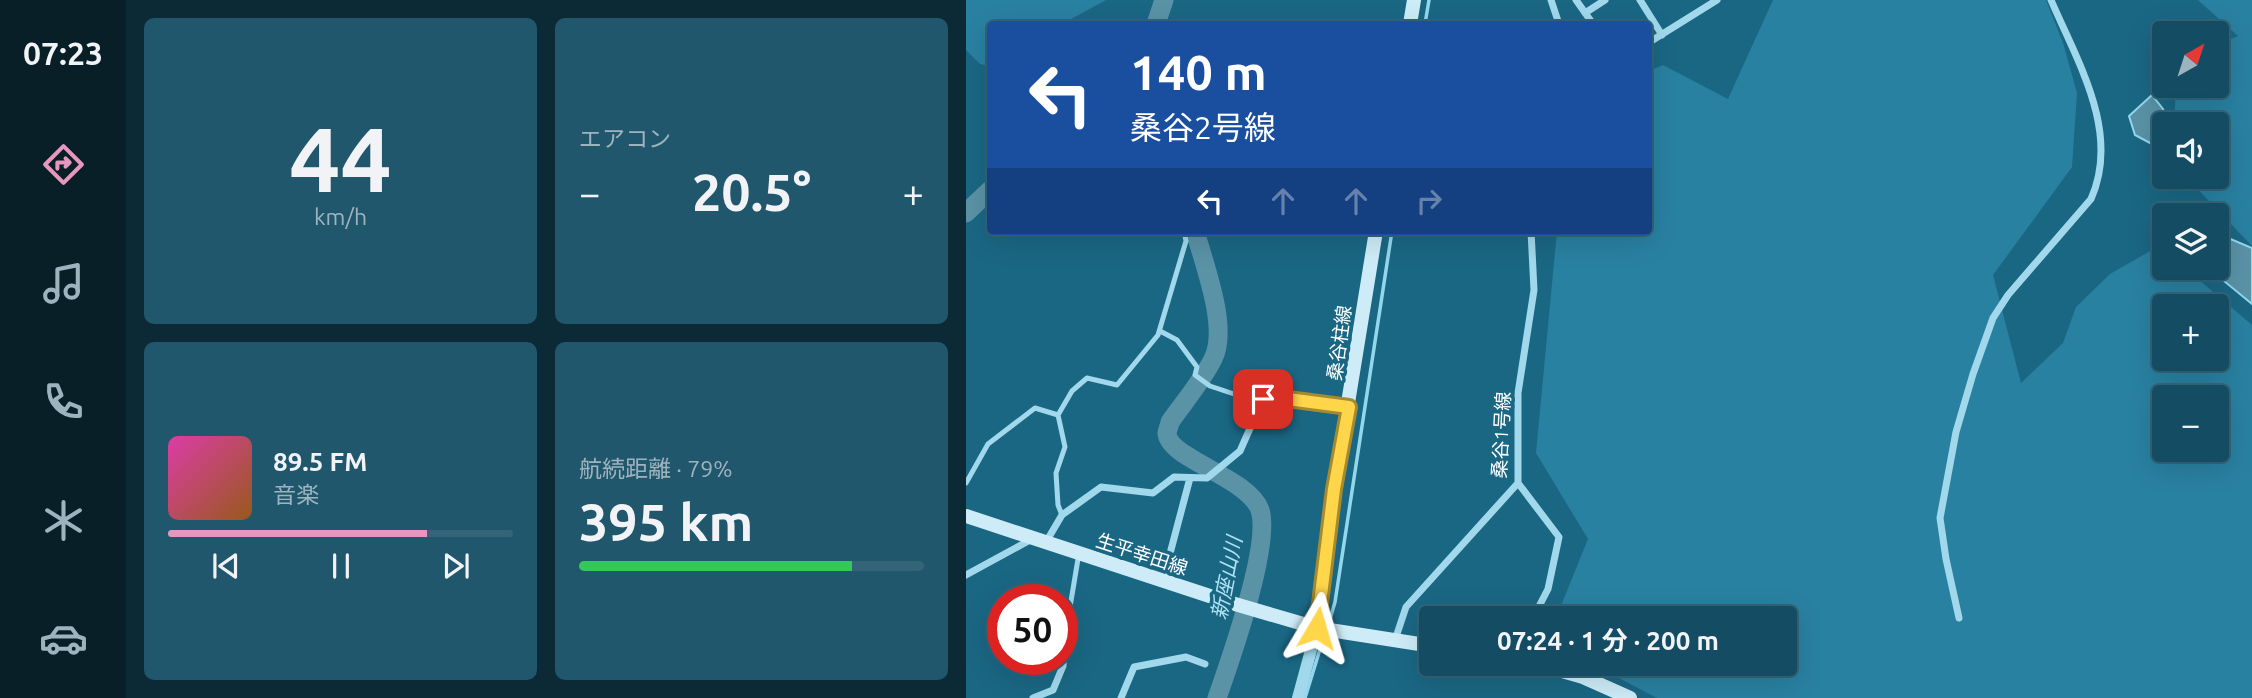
<!DOCTYPE html>
<html lang="ja">
<meta charset="utf-8">
<style>
body{margin:0;font-family:Ubuntu,"Noto Sans JP",sans-serif;background:#21576c;color:#f1f3f6;height:100vh;display:flex;flex-direction:column;font-size:26px;white-space:nowrap}
*{box-sizing:border-box;margin:0}
p{font-size:23px;color:#9db4be}
.icon{flex:none;width:38px;height:38px;fill:none;stroke:currentColor;stroke-width:2;stroke-linecap:round;stroke-linejoin:round}
.map{position:relative;flex:1;overflow:hidden}
.panel{display:flex;flex-direction:column;gap:18px;padding:18px;background:#0b2a36;width:840px}
.panel>*{flex:none}
.banner{position:absolute;left:21px;top:21px;width:665px;height:214px;border-radius:7px;box-shadow:0 7px 28px #0002,0 0 0 2px #336478;background:#1a4fa0;color:#fff;overflow:hidden}
.needle{width:46px;rotate:39deg}
.buttons{position:absolute;left:1186px;top:21px;display:grid;gap:14px}
.buttons a{display:grid;place-items:center;width:77px;height:77px;border-radius:7px;background:#144d63;box-shadow:0 7px 28px #0002,0 0 0 2px #336478;font-size:35px}
.speed{position:absolute;left:21px;top:584px;display:flex;gap:14px;font-size:35px;font-weight:700;text-align:center}
.speed>*{display:grid;place-content:center;width:91px;height:91px;border-radius:50%;background:#144d63;box-shadow:0 7px 28px #0002,0 0 0 2px #336478;line-height:1}
.speed .limit{border:10px solid #d22;background:#fff;color:#111}
.pin{position:absolute;display:grid;place-items:center;width:60px;height:60px;color:#fff;margin:-30px;border-radius:14px;box-shadow:0 4px 10px #0006}
.me{position:absolute;width:77px;margin:-38px;rotate:7deg;stroke-linejoin:round;filter:drop-shadow(0 0 5px #0008)}
.turn{display:flex;align-items:center;gap:24px;height:147px;padding:0 28px;font-size:32px}
.turn .icon{width:91px;height:91px;stroke-width:2.5}
.turn b{display:block;font-size:49px;line-height:60px}
.lanes{display:flex;align-items:center;height:66px;padding:0 28px;background:#0003;justify-content:center;gap:35px;direction:ltr}
.lanes .off{opacity:.35}
.big{font-size:52px;font-weight:700;line-height:1.1}
.panel .card{flex:1;display:flex;flex-direction:column;justify-content:center;gap:10px;min-width:0;padding:0 24px;border-radius:10px;background:#21576c}
.panel .dial{align-items:center;gap:0}
.dial b{font-size:91px;line-height:1}
.song{display:flex;align-items:center;gap:21px}
.cover{width:84px;height:84px;border-radius:10px;background:linear-gradient(135deg,hsl(320 70% 55%),hsl(30 70% 35%))}
.played{height:7px;border-radius:4px;background:linear-gradient(90deg,#e797bd 75%,#336478 75%)}
.keys{display:flex;justify-content:space-around;direction:ltr}
.heat{display:flex;justify-content:space-between;align-items:center;font-size:38px;direction:ltr}
.charge{height:10px;border-radius:5px;background:linear-gradient(90deg,#34c759 79%,#336478 0)}
.panel .tiles{flex:1;display:grid;gap:18px;grid-template-columns:repeat(2,1fr)}
.trip{position:absolute;left:453px;top:606px;width:378px;height:70px;border-radius:7px;background:#144d63;box-shadow:0 7px 28px #0002,0 0 0 2px #336478;font-weight:700;line-height:70px;text-align:center}
main{display:flex;flex:1;min-height:0}
.dock{display:flex;flex-direction:column;width:126px;justify-content:space-around;align-items:center;background:#081f28;color:#9db4be}
.dock .icon{width:49px;height:49px}
.dock .selected{color:#e797bd}
.dock b{font-size:32px;color:#f1f3f6}
.map>svg:first-child{display:block}
</style>
<main>
<nav class="dock">
<b>07:23</b>
<svg class="icon selected" aria-label="directions" viewBox="0 0 24 24"><path d="M12 3l9 9-9 9-9-9zM9 14v-3h6M13 9l2 2-2 2"/></svg>
<svg class="icon" aria-label="music" viewBox="0 0 24 24"><path d="M9 18V5l10-2v13"/><circle cx="6" cy="18" r="3"/><circle cx="16" cy="16" r="3"/></svg>
<svg class="icon" aria-label="phone" viewBox="0 0 24 24"><path d="M5 4h4l2 5-3 2q2 4 5 5l2-3 5 2v4C11 20 4 13 5 4z"/></svg>
<svg class="icon" aria-label="climate" viewBox="0 0 24 24"><path d="M12 3v18M4 7l16 10M4 17L20 7"/></svg>
<svg class="icon" aria-label="car" viewBox="0 0 24 24"><path d="M5 17H2v-5l4-1 3-4h7l3 4 3 1v5h-3M9 17h6M6 11h13"/><circle cx="7" cy="17" r="2"/><circle cx="17" cy="17" r="2"/></svg>
</nav>
<section class="panel">
<div class="tiles">
<div class="card dial"><b>44</b><p>km/h</p></div>
<div class="card"><p>エアコン</p>
<div class="heat"><a>−</a><b class="big">20.5°</b><a>+</a></div>
</div>
<div class="card">
<div class="song"><i class="cover"></i><div><b>89.5 FM</b><p>音楽</p></div></div>
<div class="played"></div>
<div class="keys"><svg class="icon" aria-label="previous" viewBox="0 0 24 24"><path d="M18 5L8 12l10 7zM5 5v14"/></svg><svg class="icon" aria-label="pause" viewBox="0 0 24 24"><path d="M8 5v14M16 5v14"/></svg><svg class="icon" aria-label="next" viewBox="0 0 24 24"><path d="M6 5l10 7-10 7zM19 5v14"/></svg></div>
</div>
<div class="card"><p>航続距離 · 79%</p><b class="big">395 km</b><div class="charge"></div></div>
</div>
</section>
<div class="map">
<svg width="1286" height="698" viewBox="0 0 1286 698">
<rect width="100%" height="100%" fill="#1a6784"/>
<path fill="#2981a1" fill-rule="evenodd" d="M0 0H140L96 24H24V66L14 64 0 50Z
M807 0H1080L1097 43 1111 93 1106 167 1027 275 1055 383 1097 343 1110 307 1144 274 1193 246 1199 251V268H1219L1286 325V698H691L624 663H819V618H590L622 539 570 453 591 231H682L683 71 697 65 762 99ZM1199 306H1251V359H1199ZM1199 397H1251V450H1199Z
M1232 0H1286V246L1220 177H1251V124H1208L1210 86H1251V45L1272 36Z"/>
<path fill="#5a92a6" stroke="#93d7ed" stroke-width="2" d="M1186 95 1197 109 1201 124H1199V129L1184 143 1169 135 1163 116Z
M1255 235 1286 248V304L1258 281 1236 268H1251V241Z"/>
<g fill="none" stroke-linecap="round" stroke-linejoin="round">
<path stroke="#93d7ed" stroke-width="3.5" d="M459 24 463 0
M362 626 369 602 426 231
M339 698 359 633"/>
<path stroke="#5a92a6" stroke-width="19" d="M190 24 198 0
M0 213 24 190
M229 231C238 264 263 328 247 359 236 381 218 402 204 422 204 424 201 431 201 433 202 459 282 477 294 510 305 545 264 661 251 698"/>
<path stroke="#a1d8eb" stroke-width="5" d="M194 331 211 340 231 367 229 375 244 386 295 403
M0 483 22 444 69 408 92 415
M96 515 92 505 90 473 99 447 92 415 106 391 121 378 151 385 192 335 220 241 218 231
M98 643 113 553"/>
<path stroke="#a1d8eb" stroke-width="7" d="M585 0 593 24
M610 0 627 24
M674 0 696 35
M619 13 639 0
M682 43 751 0
M552 483 593 537 582 589 567 618
M80 542 96 515 135 487 187 493 208 477 241 478 274 451 297 399 314 398 382 407
M0 575 66 539
M197 580 224 478
M993 618 980 559 974 518 990 432 1007 374 1027 318 1042 295 1125 199C1155 132 1111 61 1085 0
M429 640 440 607 552 483V393L568 290 565 231
M67 698 87 690 97 666 98 643
M155 698 168 667 220 657 239 664"/>
<path stroke="#a1d8eb" stroke-width="12" d="M332 698 351 628"/>
<path stroke="#cdecf8" stroke-width="14" d="M444 24 448 0
M0 516 262 602 351 628 466 646
M351 628 368 489 410 231
M568 663 617 677 664 698"/>
</g>
<g fill="none" stroke-linecap="round" stroke-linejoin="round">
<defs>
<path id="route" d="M297 399 314 398 383 407 368 489 351 628"/>
</defs>
<use href="#route" stroke="#a68a30" stroke-width="18"/>
<use href="#route" stroke="#ffd54a" stroke-width="12"/>
</g>
<g text-anchor="middle" stroke-width="7" stroke-linejoin="round" paint-order="stroke">
<g font-size="19" fill="#fff" stroke="#1a6784">
<text transform="translate(373 343) rotate(-82)" y="7">桑谷柱線</text>
<text transform="translate(535 435) rotate(-87)" y="7">桑谷1号線</text>
<text transform="translate(176 554) rotate(18)" y="7">生平幸田線</text>
</g>
<g font-size="21" font-style="italic" fill="#b0e2f4" stroke="#1a6784">
<text transform="translate(261 578) rotate(-79)" y="7">新座山川</text>
</g>
</g>
</svg>
<div class="buttons">
<a><svg class="needle" viewBox="-14 -14 28 28"><path d="M0-13l5 13h-10z" fill="#e53935"/><path d="M0 13l5-13h-10z" fill="#9db4be"/></svg></a>
<a><svg class="icon" aria-label="sound" viewBox="0 0 24 24"><path d="M4 9h4l5-4v14l-5-4H4zM17 9q2 3 0 6"/></svg></a>
<a><svg class="icon" aria-label="layers" viewBox="0 0 24 24"><path d="M12 4l9 5-9 5-9-5zM3 14l9 5 9-5"/></svg></a>
<a>+</a>
<a>−</a>
</div>
<div class="speed"><div class="limit">50</div></div>
<div class="pin" style="left:297px;top:399px;background:#d93025"><svg class="icon" aria-label="arrive" viewBox="0 0 24 24"><path d="M6 21V4h12l-3 4 3 4H6"/></svg></div>
<svg class="me" style="left:351px;top:628px" viewBox="-20 -20 40 40"><path d="M0-17L14 15 0 8-14 15z" fill="#ffd54a" stroke="#fff" stroke-width="4"/></svg>
<div class="trip">07:24 · 1 分 · 200 m</div>
<div class="banner">
<div class="turn"><svg class="icon" aria-label="left" viewBox="0 0 24 24"><path d="M17 20v-9H6M10 6l-5 5 5 5"/></svg><div><b>140 m</b>桑谷2号線</div></div>
<div class="lanes"><svg class="icon" aria-label="left" viewBox="0 0 24 24"><path d="M17 20v-9H6M10 6l-5 5 5 5"/></svg><svg class="icon off" aria-label="ahead" viewBox="0 0 24 24"><path d="M12 20V5M6 11l6-6 6 6"/></svg><svg class="icon off" aria-label="ahead" viewBox="0 0 24 24"><path d="M12 20V5M6 11l6-6 6 6"/></svg><svg class="icon off" aria-label="right" viewBox="0 0 24 24"><path d="M7 20v-9h11M14 6l5 5-5 5"/></svg></div>
</div>
</div>
</main>
